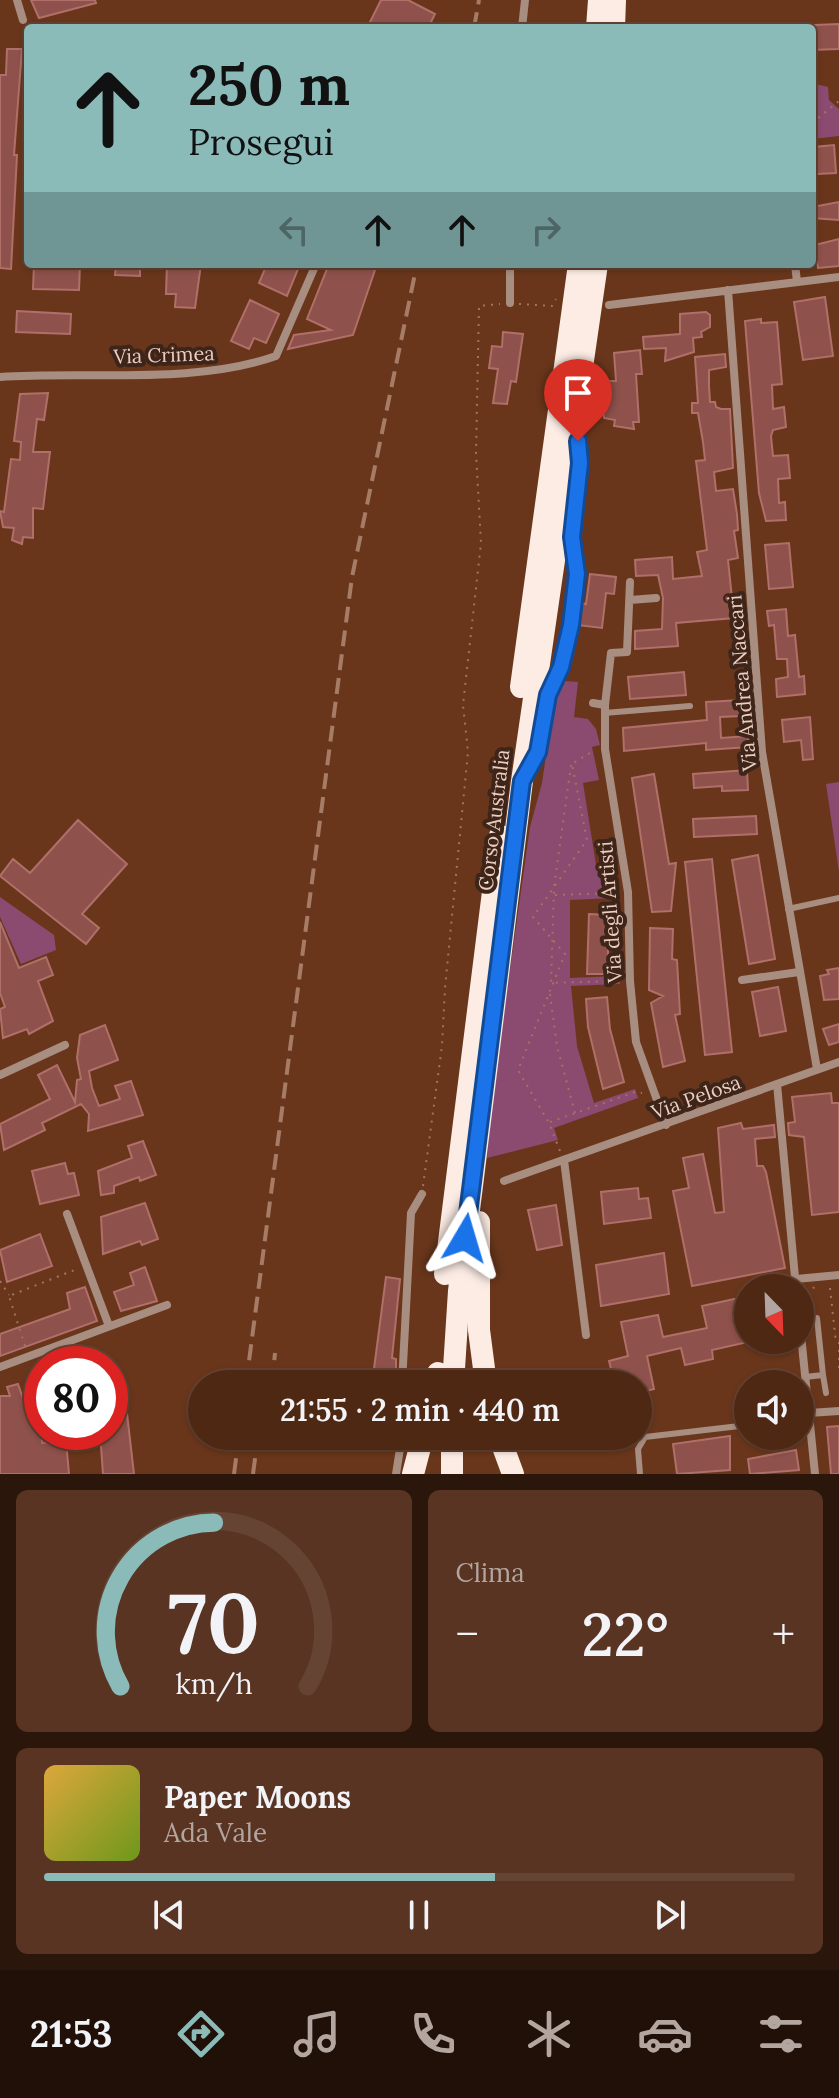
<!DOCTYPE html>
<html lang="it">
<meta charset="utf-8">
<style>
body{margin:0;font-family:Lora,serif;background:#593422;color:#f1f3f6;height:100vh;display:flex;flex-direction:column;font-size:30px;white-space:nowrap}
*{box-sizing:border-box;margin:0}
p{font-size:26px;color:#b3a6a0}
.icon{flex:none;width:44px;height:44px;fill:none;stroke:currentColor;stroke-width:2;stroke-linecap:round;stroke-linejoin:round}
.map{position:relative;height:1474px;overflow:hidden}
.drawer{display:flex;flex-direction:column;gap:16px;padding:16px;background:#2b160b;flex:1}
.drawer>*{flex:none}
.banner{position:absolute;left:24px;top:24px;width:792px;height:244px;border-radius:8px;box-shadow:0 2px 6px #0004,0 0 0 2px #664434;background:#8bbbb9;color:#111;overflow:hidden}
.needle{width:52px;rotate:157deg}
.buttons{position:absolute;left:734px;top:1274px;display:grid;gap:16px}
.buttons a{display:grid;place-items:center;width:80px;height:80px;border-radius:50%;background:#4f2814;box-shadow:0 2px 6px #0004,0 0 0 2px #664434;font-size:40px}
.speed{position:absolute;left:24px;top:1346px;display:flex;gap:16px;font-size:40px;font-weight:700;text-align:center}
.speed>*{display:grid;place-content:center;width:104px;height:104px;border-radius:50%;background:#4f2814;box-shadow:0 2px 6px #0004,0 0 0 2px #664434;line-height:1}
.speed .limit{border:12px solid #d22;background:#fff;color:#111}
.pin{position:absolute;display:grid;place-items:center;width:68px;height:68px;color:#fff;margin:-82px -34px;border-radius:50% 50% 50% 0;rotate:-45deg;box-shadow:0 0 8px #0007}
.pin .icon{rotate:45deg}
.me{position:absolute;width:88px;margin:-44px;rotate:7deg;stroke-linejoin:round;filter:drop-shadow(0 0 6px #0008)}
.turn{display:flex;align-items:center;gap:28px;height:168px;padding:0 32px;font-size:36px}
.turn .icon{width:104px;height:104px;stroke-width:2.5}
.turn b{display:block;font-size:56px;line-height:68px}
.lanes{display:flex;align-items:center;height:76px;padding:0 32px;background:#0003;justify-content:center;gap:40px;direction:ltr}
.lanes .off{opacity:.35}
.big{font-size:60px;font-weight:600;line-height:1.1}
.drawer .tile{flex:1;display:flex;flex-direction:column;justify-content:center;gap:12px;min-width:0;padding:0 28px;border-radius:12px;background:#593422}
.drawer .dial{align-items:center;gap:0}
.dial svg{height:208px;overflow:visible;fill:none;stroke:#664434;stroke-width:7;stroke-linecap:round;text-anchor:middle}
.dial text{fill:#f1f3f6;stroke:none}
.song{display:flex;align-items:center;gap:24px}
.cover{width:96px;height:96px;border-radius:12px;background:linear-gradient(135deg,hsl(40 70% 55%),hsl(80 70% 35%))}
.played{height:8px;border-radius:4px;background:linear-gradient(90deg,#8bbbb9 60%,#664434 60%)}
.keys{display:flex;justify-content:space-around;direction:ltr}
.heat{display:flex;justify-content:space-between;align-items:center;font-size:44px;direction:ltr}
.drawer .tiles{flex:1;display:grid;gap:16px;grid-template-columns:1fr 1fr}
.tile:last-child{grid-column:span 2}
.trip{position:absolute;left:188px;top:1370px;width:464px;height:80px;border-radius:40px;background:#4f2814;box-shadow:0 2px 6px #0004,0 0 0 2px #664434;font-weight:600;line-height:80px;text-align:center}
.tabs{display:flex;height:128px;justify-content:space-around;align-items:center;background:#201008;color:#b3a6a0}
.tabs .icon{width:56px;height:56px}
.tabs .current{color:#8bbbb9}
.tabs b{font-size:36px;color:#f1f3f6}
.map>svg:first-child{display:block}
</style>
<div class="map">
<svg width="839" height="1474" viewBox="0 0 839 1474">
<rect width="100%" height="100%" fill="#69361b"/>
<path fill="#8b4a6f" d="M812 83 828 87 829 100 839 109V136L812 139Z
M564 681 578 682 574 717 588 719 596 729 600 745 592 747 599 780 583 783 597 871 612 872 614 898 570 900V978L619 976 620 984 571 986 577 1046 594 1103 635 1089 638 1098 554 1128 558 1140 487 1158 493 1090 530 827 542 783 553 708Z
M839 782V872L826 784Z
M0 897 54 935 56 950 21 964 0 917Z"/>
<path fill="#8e514b" stroke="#b06f68" stroke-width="2" d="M31 0H95L96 3 39 18Z
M381 0H408L435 14 428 28H367Z
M839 24V49L812 50 815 25Z
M7 49H22L14 155H17L11 269 0 268V75H6Z
M834 145 836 173 817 174 814 147Z
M839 202V220L812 218V207Z
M839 239V266L818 268 815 245Z
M34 264H80L79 290 33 289Z
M116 264H140V276L115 275Z
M167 264H201L195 308 175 307 176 294H166Z
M267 264H287L298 269 287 296 259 283Z
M329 264H377L353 335 288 349 294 335 331 330 307 319Z
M825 297 833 356 803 360 794 302Z
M250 300 279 314 266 343 254 338 249 349 231 341Z
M17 311 71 314 70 334 16 332Z
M706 312 710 315V327L701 332 702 337 693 338 694 352 665 361 666 348 644 349 643 337 680 334V314Z
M761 319V323L777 322 782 384 772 385 773 409 784 407 786 427 773 430 771 436 773 456 788 455 790 478 778 479 779 503 785 502 786 520 766 521 759 493 745 321Z
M503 332 523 334 516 382 511 381 507 404 493 403 498 369 489 368 492 346 502 347Z
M640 350 642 374H636L639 422H633L634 429 614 426 615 420 604 418 603 405 608 381H616L614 353Z
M725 354 726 367 709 370V386L710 402H715L716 407 721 409H730L733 468 714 472 716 491 733 489 737 514 738 530 734 531 738 558 728 560 734 618 676 623 678 646 635 649V631L662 629 663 598 658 575 636 576 635 560 672 557 673 579 702 576 697 552 707 550 696 461 705 460 703 442 698 413H692V403H698L695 357Z
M48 393 44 420 37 419 33 452H50L43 509 33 508V538L23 537 22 544 12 540 14 528 3 527 0 511 4 512 11 459 20 460 21 442 14 441 20 394Z
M789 543 793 587 769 589 765 545Z
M590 574 616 577 614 594 606 593 602 628 577 625 580 603 586 604Z
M786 609 788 636 795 635 799 677 804 676 805 694 777 697 776 679 788 677 787 659H777L774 625 769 626 767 611Z
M684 672 686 695 630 699 628 677Z
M741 700V716L720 717 721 738 748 736 749 747 706 750V743L624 751 623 728 707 720 706 702Z
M810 717 813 759 803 760 801 740 784 742 782 720Z
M747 770 748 790 722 791V786L694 788 693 774Z
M654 774 669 864 676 863 671 911 652 912 632 778Z
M756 816 757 834 694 837 693 819Z
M78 820 127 864 82 914 99 928 86 944 0 876 13 859 30 873Z
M758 855 775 959 749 964 732 860Z
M712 859 732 1052 705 1055 685 862Z
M589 914 608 915V974H587Z
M0 922 19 968 46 957 53 975 38 981 53 1021 29 1034 27 1029 3 1038 0 1009 5 1007 0 993Z
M650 928 673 929 672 959 677 960 680 1014 675 1015 685 1061 663 1067 651 1003 663 996 649 990Z
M839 968V999L824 1000 820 976 829 974 827 970Z
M778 987 786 1031 760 1036 752 992Z
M607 997 610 1029 624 1082 603 1089 588 1027 586 999Z
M839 1024V1042L829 1045 823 1029Z
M105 1025 118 1060 89 1071 92 1088 99 1106 120 1099 115 1086 131 1081 143 1115 88 1131 89 1114 81 1104 42 1123 45 1130 4 1150 0 1124 50 1099 38 1075 57 1065 75 1102 77 1080 81 1079 77 1058 80 1035Z
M831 1093 832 1103H839V1212L812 1215 804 1137 789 1135 788 1123 795 1122 792 1097Z
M741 1123 743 1129 774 1125 775 1137 755 1139 757 1166H763L766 1172 785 1268 692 1286 673 1191 689 1188 683 1158 703 1154 715 1213 724 1212 718 1128Z
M143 1141 156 1175 140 1181 139 1177 114 1186V1193L101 1195 98 1171 132 1158 128 1146Z
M65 1163 68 1174 74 1173 79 1195 40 1204 32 1171Z
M638 1188 639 1199 648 1198 651 1218 604 1224 601 1192Z
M145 1203 158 1239 142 1245 140 1241 103 1254 101 1217Z
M556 1205 562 1245 537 1250 528 1210Z
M40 1234 52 1266 7 1282 0 1250Z
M664 1253 669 1294 601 1306 596 1265Z
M145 1267 157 1301 121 1311 114 1292 134 1285 130 1273Z
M386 1277 400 1279 392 1358 396 1359V1370L394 1384H372Z
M85 1287 97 1321 0 1356V1334L70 1309 67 1293Z
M748 1296V1342L712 1350 713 1359 685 1365 681 1348 647 1356 654 1389 638 1393V1384H615L609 1361 628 1356 621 1322 658 1315 663 1337 707 1328 702 1306Z
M110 1375H117L120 1406 126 1405 134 1474H103L100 1432H110Z
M18 1384 23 1398 42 1394V1443L66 1441 69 1474H0V1396H10L7 1387Z
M839 1426V1474H831L827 1427Z
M730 1436V1470L677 1474 673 1444Z
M796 1450 799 1470 750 1474 748 1459Z"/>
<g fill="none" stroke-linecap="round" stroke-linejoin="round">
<path stroke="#a0755f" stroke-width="2" stroke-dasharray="2 6" stroke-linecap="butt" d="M812 123 839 101
M519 304 552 306 556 299
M571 765 554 887 551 983 618 981
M555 895 614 893
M550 994 557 1046 575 1113
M550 1122 635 1092 642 1093
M560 1151 549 1123 518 1070 565 954 533 917 587 840 572 764 593 751
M423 1186 442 1046 445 988 468 752 463 705 481 543 476 453 479 306 500 304
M0 1281 9 1295
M830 1288 836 1343
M809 1311 808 1297 814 1287
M839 1342V1371
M25 1346 9 1296 77 1269"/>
<path stroke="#a88d81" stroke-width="6" d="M604 713 690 706
M533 760 548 695 561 667 571 625 577 574 572 537 579 454
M788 909 839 898
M800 1320 817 1318 823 1375 805 1377
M823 1375 826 1393
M800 1420 809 1419
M640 1474 638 1449 645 1437 748 1425"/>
<path stroke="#a88d81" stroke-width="8" d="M17 0 23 20
M522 28 525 0
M795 264 797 282
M728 290 762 752 817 1069
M510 303V264
M609 305 839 277
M0 377C88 371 194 385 276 356L316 264
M630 600 656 598
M593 703 605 705V749L628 892 630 981 636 1042 666 1125
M605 705 611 653 627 652 630 582
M742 980 799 972
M0 1075 65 1045
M777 1084 796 1288
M564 1160 586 1335
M504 1181 839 1062
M67 1214 109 1326
M796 1279 839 1275
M800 1325 815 1474
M0 1367 167 1305
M402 1384 411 1213 422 1194
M809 1413 839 1411
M396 1474 402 1436"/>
<path stroke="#fcece4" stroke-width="22" d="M597 28 599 0
M614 28 615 0
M521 687 579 264
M479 1222V1330L486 1384
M445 1274 500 836
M435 1384 438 1373
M453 1384 459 1291 522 781 597 264
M499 1436 513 1474
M413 1474 423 1436
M452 1474V1436"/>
<path stroke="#a67c67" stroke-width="4" stroke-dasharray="16 8" stroke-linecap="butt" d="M474 28 479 0
M246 1384 352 577 417 264
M272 1384 275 1353
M234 1474 239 1436
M253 1474 258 1436"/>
<path stroke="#a0755f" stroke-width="2" stroke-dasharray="2 6" stroke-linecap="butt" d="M591 264 606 265"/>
</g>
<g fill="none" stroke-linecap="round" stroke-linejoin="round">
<defs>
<path id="route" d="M465 1238 522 781 538 752 548 695 561 667 571 625 577 574 572 537 580 463 578 441"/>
</defs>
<use href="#route" stroke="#114b97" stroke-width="20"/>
<use href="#route" stroke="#1a73e8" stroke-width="14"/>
</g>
<g text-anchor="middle" stroke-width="8" stroke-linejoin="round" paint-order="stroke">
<g font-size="20" fill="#edcdbe" stroke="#3d251a">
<text transform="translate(164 355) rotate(-2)" y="7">Via Crimea</text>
<text transform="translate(742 683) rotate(-95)" y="7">Via Andrea Naccari</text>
<text transform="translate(494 820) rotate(-83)" y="7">Corso Australia</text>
<text transform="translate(610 912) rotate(-94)" y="7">Via degli Artisti</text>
<text transform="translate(696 1097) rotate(-20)" y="7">Via Pelosa</text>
</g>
</g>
</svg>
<div class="buttons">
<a><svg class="needle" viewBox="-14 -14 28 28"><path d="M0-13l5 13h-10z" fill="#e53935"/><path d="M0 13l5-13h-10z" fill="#b3a6a0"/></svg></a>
<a><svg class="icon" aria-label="sound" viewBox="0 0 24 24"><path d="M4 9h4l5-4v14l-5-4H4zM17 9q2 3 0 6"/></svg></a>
</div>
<div class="speed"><div class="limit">80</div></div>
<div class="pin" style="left:578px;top:441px;background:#d93025"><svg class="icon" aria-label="arrive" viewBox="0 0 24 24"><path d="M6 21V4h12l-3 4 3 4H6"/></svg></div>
<svg class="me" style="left:465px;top:1238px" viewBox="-20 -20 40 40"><path d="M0-17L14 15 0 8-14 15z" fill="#1a73e8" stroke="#fff" stroke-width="4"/></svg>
<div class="trip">21:55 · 2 min · 440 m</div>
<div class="banner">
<div class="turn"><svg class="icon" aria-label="ahead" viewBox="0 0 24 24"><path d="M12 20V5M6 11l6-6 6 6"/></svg><div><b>250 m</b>Prosegui</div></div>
<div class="lanes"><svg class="icon off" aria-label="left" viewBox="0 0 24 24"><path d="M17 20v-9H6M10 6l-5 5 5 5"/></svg><svg class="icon" aria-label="ahead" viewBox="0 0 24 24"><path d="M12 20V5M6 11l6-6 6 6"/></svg><svg class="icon" aria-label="ahead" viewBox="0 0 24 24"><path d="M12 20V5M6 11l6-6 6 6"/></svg><svg class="icon off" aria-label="right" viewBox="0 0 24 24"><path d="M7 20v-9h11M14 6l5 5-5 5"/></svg></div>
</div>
</div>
<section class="drawer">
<div class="tiles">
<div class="tile dial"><svg viewBox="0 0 100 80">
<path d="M14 69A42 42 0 1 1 86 69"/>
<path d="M14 69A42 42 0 0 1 50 6" stroke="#8bbbb9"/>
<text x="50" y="56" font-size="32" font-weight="700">70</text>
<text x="50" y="72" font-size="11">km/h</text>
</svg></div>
<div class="tile"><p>Clima</p>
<div class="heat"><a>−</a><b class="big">22°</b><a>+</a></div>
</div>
<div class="tile">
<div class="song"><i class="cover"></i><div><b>Paper Moons</b><p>Ada Vale</p></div></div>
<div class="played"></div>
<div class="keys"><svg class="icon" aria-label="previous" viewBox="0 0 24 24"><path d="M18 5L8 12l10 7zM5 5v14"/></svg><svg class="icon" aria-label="pause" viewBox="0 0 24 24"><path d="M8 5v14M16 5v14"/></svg><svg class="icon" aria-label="next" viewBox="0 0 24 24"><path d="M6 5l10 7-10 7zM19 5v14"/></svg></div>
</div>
</div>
</section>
<nav class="tabs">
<b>21:53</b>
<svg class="icon current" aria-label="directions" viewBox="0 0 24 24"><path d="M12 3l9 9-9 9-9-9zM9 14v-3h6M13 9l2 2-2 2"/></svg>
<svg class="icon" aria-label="music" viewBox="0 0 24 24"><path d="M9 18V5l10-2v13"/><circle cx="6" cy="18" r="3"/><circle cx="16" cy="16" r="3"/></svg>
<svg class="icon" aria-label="phone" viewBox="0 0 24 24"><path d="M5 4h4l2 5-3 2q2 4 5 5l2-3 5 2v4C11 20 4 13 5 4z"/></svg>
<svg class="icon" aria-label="climate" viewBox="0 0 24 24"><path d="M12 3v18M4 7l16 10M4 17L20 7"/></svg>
<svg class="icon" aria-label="car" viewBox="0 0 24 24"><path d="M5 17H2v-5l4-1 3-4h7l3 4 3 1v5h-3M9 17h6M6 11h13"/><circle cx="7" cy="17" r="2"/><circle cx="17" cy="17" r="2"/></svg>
<svg class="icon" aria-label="filters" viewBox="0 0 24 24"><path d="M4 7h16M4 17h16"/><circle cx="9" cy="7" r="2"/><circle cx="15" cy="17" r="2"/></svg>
</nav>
